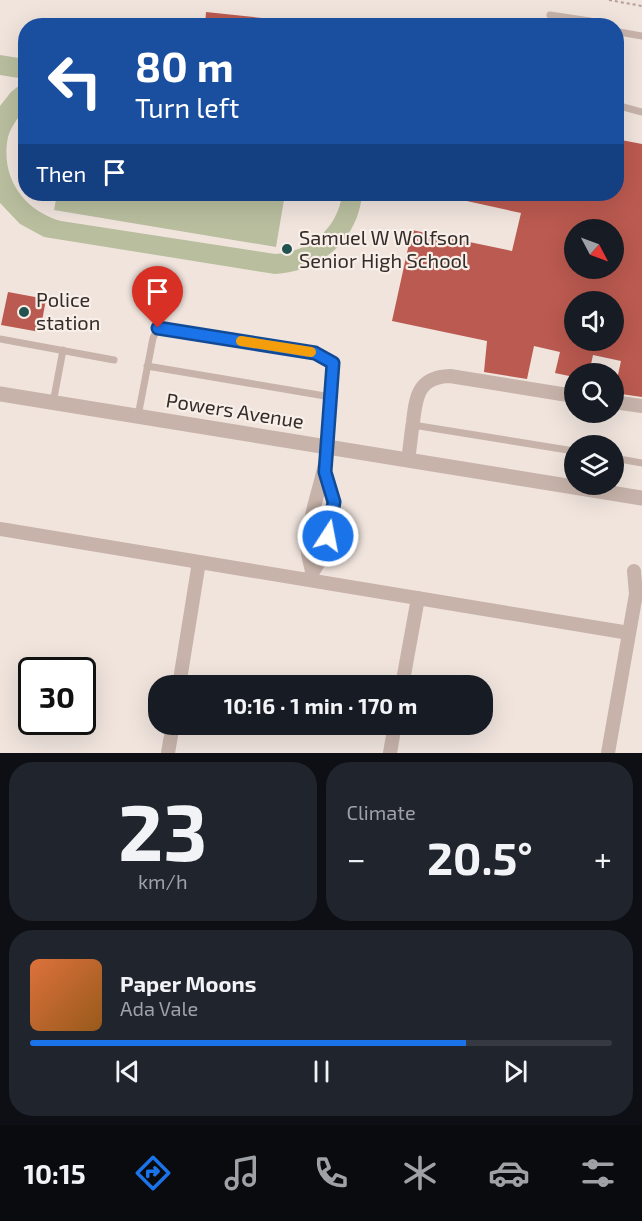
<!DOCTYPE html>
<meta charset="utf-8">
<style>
body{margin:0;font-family:"Exo 2",sans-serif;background:#20242c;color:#f1f3f6;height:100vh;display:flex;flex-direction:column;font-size:22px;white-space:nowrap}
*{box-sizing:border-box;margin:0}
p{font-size:20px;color:#9ea1a6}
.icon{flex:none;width:33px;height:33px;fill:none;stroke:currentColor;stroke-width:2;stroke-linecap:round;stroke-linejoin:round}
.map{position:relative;height:753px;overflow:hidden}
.drawer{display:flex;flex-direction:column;gap:9px;padding:9px;background:#0d0f14;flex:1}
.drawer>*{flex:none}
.top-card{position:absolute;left:18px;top:18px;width:606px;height:183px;border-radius:24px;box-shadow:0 6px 24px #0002;background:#1a4fa0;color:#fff;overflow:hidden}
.needle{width:39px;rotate:131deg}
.fabs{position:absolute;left:564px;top:219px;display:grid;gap:12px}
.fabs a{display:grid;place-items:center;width:60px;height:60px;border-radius:50%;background:#171b24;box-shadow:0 6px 24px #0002;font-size:30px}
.speed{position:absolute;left:18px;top:657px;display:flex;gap:12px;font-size:30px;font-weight:700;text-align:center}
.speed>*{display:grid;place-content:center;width:78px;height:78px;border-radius:50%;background:#171b24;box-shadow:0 6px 24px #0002;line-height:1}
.speed .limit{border:3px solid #111;border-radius:9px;background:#fff;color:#111}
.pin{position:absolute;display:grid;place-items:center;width:51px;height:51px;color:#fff;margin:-62px -26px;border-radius:50% 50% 50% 0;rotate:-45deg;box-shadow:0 0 6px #0007}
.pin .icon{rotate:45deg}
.me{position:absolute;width:66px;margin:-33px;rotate:11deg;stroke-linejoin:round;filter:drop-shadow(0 0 4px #0008)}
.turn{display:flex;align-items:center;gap:21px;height:126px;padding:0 18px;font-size:27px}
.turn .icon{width:78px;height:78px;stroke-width:2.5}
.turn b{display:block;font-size:42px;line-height:51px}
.then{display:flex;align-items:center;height:57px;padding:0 18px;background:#0003;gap:12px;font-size:22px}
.big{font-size:45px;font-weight:700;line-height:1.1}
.drawer .widget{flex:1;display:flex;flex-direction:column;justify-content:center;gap:9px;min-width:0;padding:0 21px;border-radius:24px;background:#20242c}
.drawer .dial{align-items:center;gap:0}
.dial b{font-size:78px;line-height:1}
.song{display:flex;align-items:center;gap:18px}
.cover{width:72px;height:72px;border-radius:9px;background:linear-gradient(135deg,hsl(20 70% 55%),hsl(30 70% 35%))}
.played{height:6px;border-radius:3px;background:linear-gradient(90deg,#1a73e8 75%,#363941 75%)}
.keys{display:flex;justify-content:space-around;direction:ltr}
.heat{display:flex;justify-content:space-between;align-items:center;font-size:33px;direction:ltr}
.drawer .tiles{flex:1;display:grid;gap:9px;grid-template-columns:1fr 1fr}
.widget:last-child{grid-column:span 2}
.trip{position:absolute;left:148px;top:675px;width:345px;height:60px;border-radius:24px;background:#171b24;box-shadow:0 6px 24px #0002;font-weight:700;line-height:60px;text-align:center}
.tabs{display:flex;height:96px;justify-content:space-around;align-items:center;background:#090b0e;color:#9ea1a6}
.tabs .icon{width:42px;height:42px}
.tabs .on{color:#1a73e8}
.tabs b{font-size:27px;color:#f1f3f6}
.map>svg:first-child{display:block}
</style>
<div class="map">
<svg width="642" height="753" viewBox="0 0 642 753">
<rect width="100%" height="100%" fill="#f0e4dd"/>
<path fill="#b8be9e" d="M0 55 25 59V79L0 75Z
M25 81C26 88 27 97 26 104 24 111 11 125 8 137 0 177 23 210 61 221L275 254C309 252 338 229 342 194H362C358 241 320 271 275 274L44 237 20 224 0 203V106L11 92Z
M57 194H285L276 247 54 210Z"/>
<path fill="#bb5a50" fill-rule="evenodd" d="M206 12 262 18 261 26H205Z
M616 139 642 144V397L614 393 621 361 593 355 589 374H574V377L555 373 560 352 534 346 527 379 484 372 487 341 392 321 412 230 512 251 521 213 453 198 454 194H616ZM574 230H614V268H574ZM574 302H614V340H574Z
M8 292 46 299 40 332 1 325Z"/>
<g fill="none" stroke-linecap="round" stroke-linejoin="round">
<path stroke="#b39d94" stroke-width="2" stroke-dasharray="3 3" stroke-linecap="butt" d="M609 0 642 6"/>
<path stroke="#c7b3aa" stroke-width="7" d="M550 15 590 21 602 26
M616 34 619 32 642 36
M616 105 642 112
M0 339 114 360
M147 366 331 397
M53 403 63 350
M138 416 153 338 158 328 314 353 333 363 328 447
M413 425 574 451
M614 458 642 463"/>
<path stroke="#c7b3aa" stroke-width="14" d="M614 402 642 406
M408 460C410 447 411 435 413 422 416 395 419 377 450 376L574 396
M0 529 629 633
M312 571C310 563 307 552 307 544 310 510 324 480 328 447
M311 575 325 552 334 502 325 472
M179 686 199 562
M402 686 418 598
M168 753 173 724
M390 753 395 724
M608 753 636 594 634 571"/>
<path stroke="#c7b3aa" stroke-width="15" d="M0 394 642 498"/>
</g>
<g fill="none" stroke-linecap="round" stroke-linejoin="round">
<defs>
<path id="route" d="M158 328 315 353 333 363 325 472 334 502 328 536"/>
</defs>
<use href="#route" stroke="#114b97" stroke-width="15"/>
<use href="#route" stroke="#1a73e8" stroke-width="10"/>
<path stroke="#f59e0b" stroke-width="10" d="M241 341 311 352"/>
</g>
<g fill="#22534f" stroke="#f8efe9" stroke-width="2">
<circle cx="287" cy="249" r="6"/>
<circle cx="24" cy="312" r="6"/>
</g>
<g text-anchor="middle" stroke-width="4.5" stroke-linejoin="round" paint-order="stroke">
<g font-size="20" fill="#352b29" stroke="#f8efe9" text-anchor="start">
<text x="299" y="245">Samuel W Wolfson<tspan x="299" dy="23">Senior High School</tspan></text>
<text x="36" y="307">Police<tspan x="36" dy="23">station</tspan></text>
</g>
<g font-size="20" fill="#352b29" stroke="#f8efe9">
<text transform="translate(235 411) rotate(9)" y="7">Powers Avenue</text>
</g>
</g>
</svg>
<div class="fabs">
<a><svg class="needle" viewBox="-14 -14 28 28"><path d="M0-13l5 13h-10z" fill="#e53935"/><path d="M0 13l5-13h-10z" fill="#9ea1a6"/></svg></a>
<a><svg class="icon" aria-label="sound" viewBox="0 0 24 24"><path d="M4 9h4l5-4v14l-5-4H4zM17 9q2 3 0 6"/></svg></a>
<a><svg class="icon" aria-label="search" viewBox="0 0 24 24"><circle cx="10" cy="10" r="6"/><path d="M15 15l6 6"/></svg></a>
<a><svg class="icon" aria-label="layers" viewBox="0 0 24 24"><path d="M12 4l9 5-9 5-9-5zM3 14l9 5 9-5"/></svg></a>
</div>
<div class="speed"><div class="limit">30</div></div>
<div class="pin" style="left:158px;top:328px;background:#d93025"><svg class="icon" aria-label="arrive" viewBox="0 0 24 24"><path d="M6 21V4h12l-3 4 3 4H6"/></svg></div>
<svg class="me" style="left:328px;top:536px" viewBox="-20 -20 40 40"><circle r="17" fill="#1a73e8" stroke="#fff" stroke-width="3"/><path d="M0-11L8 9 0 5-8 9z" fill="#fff"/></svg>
<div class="trip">10:16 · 1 min · 170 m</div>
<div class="top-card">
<div class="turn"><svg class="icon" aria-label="left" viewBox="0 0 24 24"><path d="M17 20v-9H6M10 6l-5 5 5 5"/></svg><div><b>80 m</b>Turn left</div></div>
<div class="then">Then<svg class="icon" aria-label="arrive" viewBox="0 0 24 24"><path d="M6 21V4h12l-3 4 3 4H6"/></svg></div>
</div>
</div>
<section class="drawer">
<div class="tiles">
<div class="widget dial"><b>23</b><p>km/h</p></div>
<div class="widget"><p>Climate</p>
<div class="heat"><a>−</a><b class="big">20.5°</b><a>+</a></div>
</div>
<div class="widget">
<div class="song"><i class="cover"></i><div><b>Paper Moons</b><p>Ada Vale</p></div></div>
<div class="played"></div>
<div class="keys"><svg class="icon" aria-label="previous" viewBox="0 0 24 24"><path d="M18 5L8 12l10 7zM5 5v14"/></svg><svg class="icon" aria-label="pause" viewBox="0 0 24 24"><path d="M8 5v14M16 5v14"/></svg><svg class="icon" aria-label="next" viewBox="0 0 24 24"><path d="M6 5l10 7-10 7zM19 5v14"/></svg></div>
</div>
</div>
</section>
<nav class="tabs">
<b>10:15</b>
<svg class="icon on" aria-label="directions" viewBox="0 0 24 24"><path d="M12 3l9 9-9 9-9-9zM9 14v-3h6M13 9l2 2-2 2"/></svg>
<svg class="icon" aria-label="music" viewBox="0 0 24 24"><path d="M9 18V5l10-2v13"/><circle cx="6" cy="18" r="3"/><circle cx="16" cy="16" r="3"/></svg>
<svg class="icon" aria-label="phone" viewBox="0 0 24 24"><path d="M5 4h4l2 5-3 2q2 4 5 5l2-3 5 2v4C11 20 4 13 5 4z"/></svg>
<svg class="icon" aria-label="climate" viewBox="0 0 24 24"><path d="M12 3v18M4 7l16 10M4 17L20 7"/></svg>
<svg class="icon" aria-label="car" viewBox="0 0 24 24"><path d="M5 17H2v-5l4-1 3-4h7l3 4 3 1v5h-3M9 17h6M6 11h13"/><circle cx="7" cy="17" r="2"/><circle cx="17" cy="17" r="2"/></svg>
<svg class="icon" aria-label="filters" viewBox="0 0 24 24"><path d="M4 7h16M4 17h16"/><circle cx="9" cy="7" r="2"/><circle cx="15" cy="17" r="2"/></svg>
</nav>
